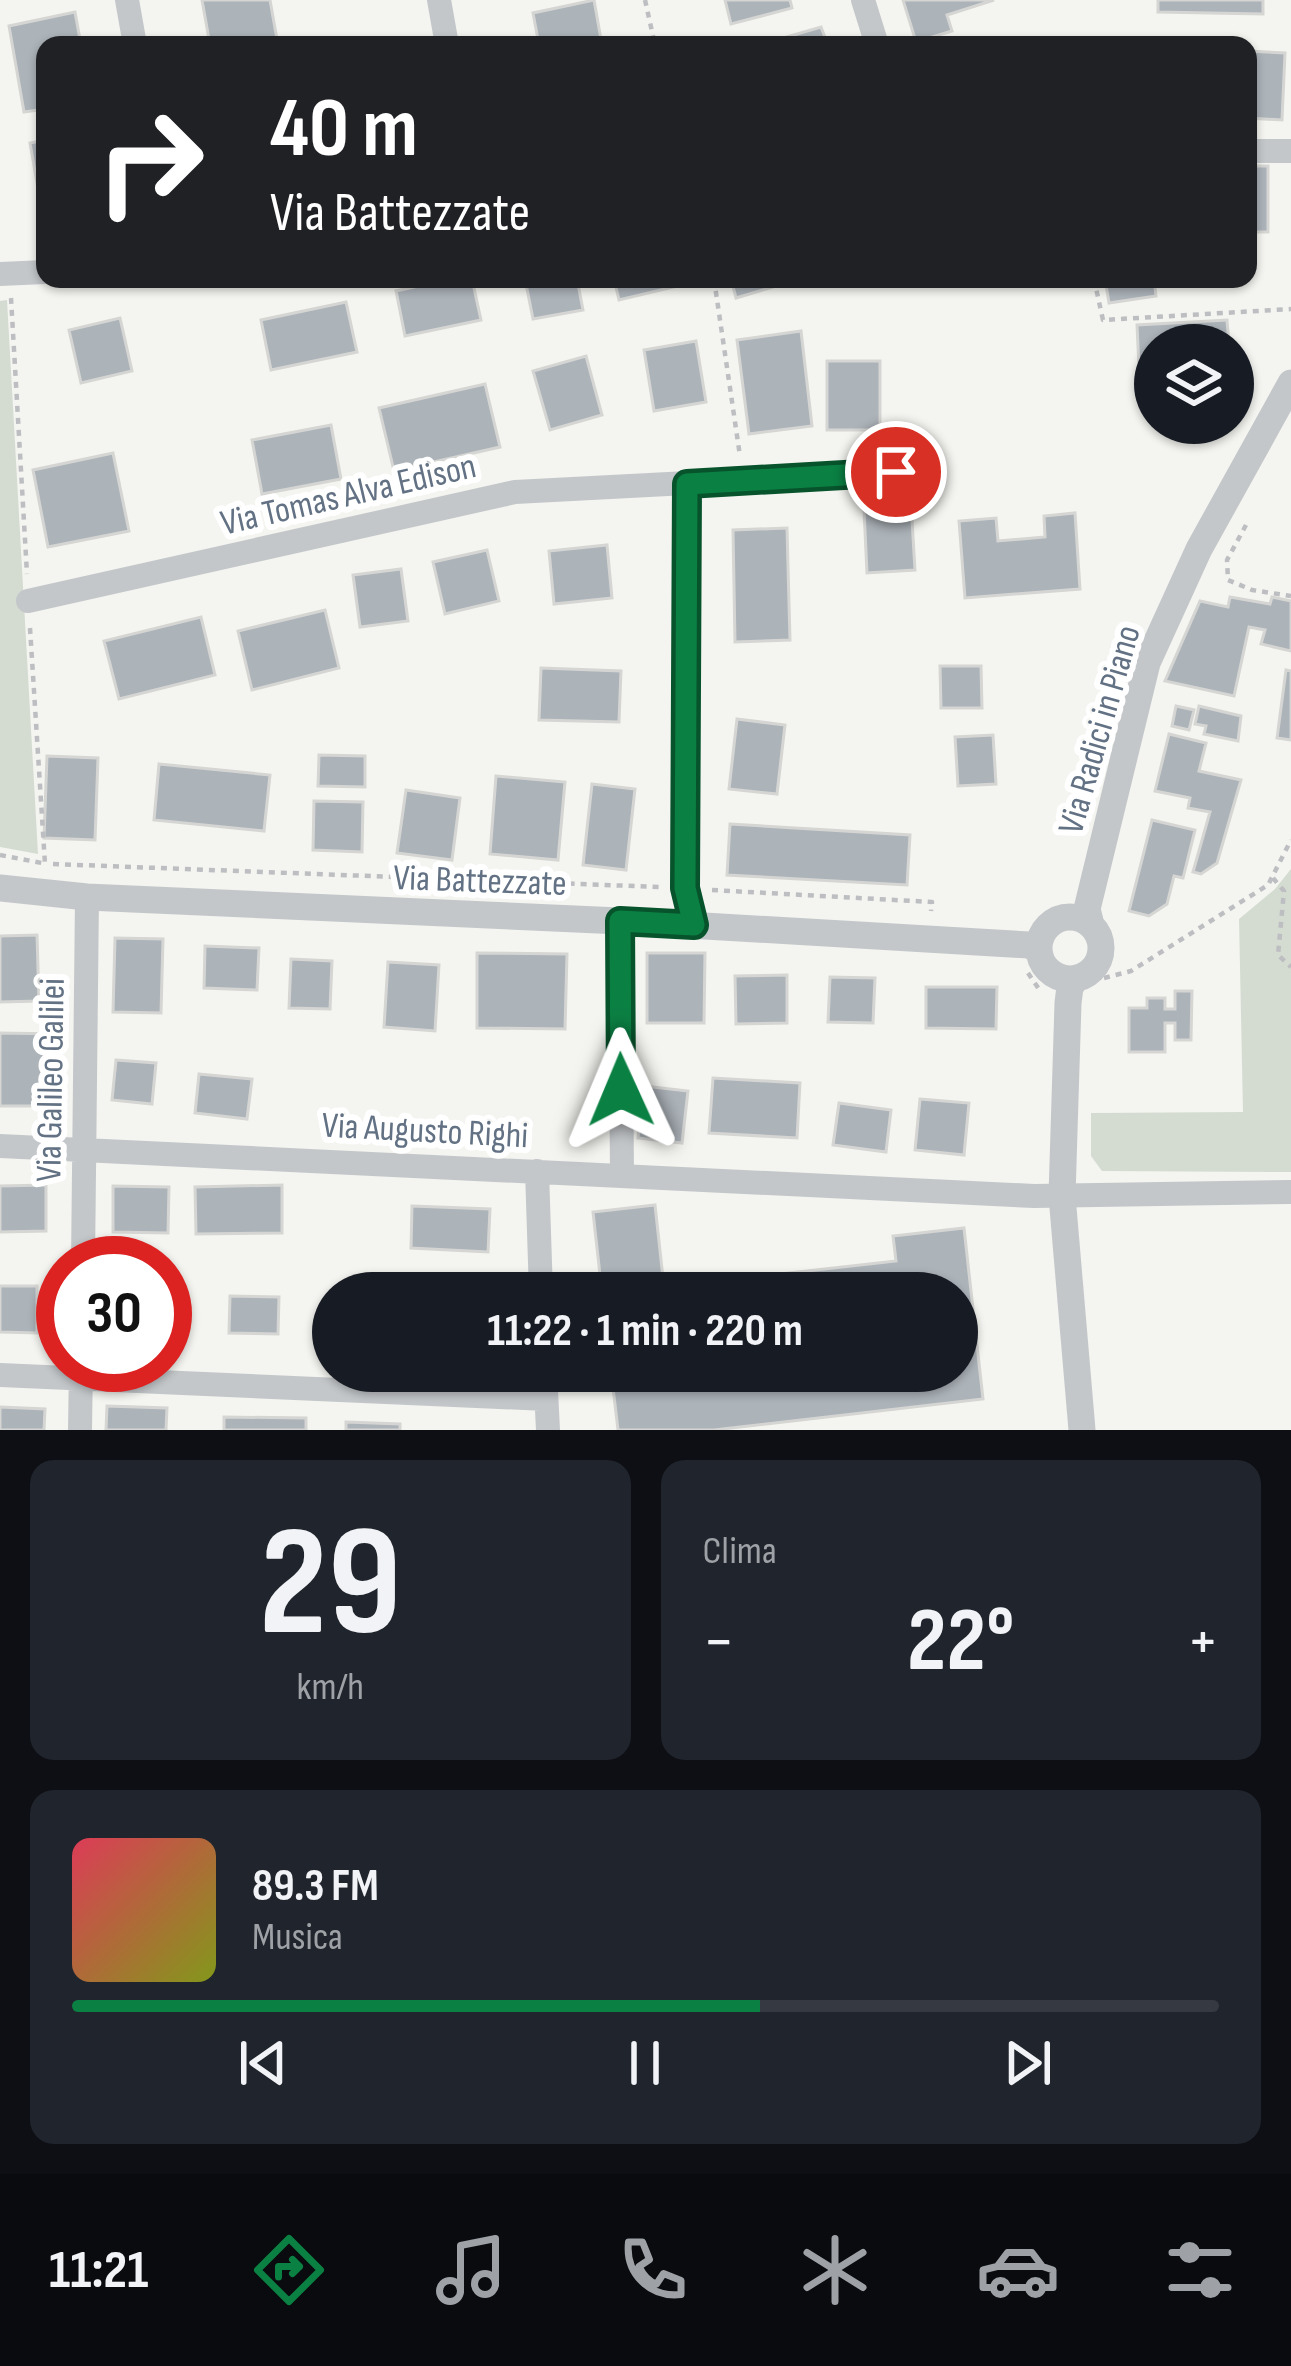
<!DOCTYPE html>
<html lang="it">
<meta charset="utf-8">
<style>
body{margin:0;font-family:"Sofia Sans Condensed",sans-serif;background:#20242c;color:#f1f3f6;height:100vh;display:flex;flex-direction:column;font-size:45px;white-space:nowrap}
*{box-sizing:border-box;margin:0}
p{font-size:39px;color:#9ea1a6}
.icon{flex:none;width:66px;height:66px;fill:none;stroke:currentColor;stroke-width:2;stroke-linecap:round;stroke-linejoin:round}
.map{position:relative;height:1430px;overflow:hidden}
.panel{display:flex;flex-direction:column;gap:30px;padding:30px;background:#0d0f14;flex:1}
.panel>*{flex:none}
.banner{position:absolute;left:36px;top:36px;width:1221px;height:252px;border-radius:24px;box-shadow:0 3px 9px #0004;background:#202124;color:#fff;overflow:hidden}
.tools{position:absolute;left:1134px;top:324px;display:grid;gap:24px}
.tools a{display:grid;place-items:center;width:120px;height:120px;border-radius:50%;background:#171b24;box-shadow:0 3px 9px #0004;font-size:60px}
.speed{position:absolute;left:36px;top:1236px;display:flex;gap:24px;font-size:60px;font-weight:700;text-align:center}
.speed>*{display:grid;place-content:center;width:156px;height:156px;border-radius:50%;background:#171b24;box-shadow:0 3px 9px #0004;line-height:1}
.speed .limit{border:18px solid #d22;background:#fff;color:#111}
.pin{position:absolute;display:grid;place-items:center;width:102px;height:102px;color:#fff;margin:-51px;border:6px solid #fff;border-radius:50%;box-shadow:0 3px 12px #0007}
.me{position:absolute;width:132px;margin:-66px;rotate:359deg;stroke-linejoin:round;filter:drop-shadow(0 0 9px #0008)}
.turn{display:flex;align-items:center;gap:42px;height:252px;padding:0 36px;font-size:54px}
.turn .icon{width:156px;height:156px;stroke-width:2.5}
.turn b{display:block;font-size:84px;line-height:102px}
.big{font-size:90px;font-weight:700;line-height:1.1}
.panel .widget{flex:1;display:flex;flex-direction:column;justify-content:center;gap:18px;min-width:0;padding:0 42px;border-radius:24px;background:#20242c}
.panel .dial{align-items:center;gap:0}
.dial b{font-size:156px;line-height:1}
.song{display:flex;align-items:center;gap:36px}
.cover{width:144px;height:144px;border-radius:18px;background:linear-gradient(135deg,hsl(350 70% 55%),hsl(70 70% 35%))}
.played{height:12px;border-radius:6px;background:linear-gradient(90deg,#0b8043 60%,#363941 60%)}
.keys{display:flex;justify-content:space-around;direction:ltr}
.heat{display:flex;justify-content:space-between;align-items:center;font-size:66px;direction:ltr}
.panel .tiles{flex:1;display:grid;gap:30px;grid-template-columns:1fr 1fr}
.widget:last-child{grid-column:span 2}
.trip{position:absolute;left:312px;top:1272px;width:666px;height:120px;border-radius:60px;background:#171b24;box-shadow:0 3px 9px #0004;font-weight:700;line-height:120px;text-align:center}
.dock{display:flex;height:192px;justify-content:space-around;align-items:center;background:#090b0e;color:#9ea1a6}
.dock .icon{width:84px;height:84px}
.dock .current{color:#0b8043}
.dock b{font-size:54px;color:#f1f3f6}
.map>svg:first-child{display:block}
</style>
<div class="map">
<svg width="1291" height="1430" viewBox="0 0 1291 1430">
<rect width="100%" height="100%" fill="#f4f5f0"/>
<path fill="#d4dcd1" d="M7 300 38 854 0 847V301Z
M1291 869V1172L1102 1171 1091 1156V1113L1243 1112 1239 919 1275 889Z"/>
<path fill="#acb3b9" stroke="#d5d6d3" stroke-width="3" d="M202 0H270L278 45H210Z
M594 0 602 45H539L533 13Z
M725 0H790L792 8 731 24Z
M903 0H994L947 15 952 31 916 42Z
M1158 0H1263V14L1158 12Z
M75 12 81 45H45V109L24 112 9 26Z
M821 27 828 45H759Z
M1248 51 1285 53 1282 120 1248 118Z
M45 140V223H44L30 143Z
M1248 166H1268V232H1248Z
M450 279H472L481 320 405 336 396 291Z
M525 279H577L583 310 533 319Z
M614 279H684L686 284 619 300Z
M731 279H800L736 298Z
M1105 279H1154L1156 296 1109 303Z
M346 302 357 352 271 370 261 320Z
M120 318 132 371 81 383 69 330Z
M1227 320 1229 345H1155V367L1139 368 1137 325Z
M801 331 812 426 749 434 737 340Z
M696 341 706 402 654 411 644 350Z
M586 356 602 415 550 430 533 371Z
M827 361H880V430H827Z
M485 384 500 447 394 471 379 408Z
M331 425 341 479 262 494 252 440Z
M113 453 129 531 48 547 33 470Z
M910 486 915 570 867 573 863 489Z
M1075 513 1080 589 965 598 959 521 996 518 998 541 1045 537 1044 516Z
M787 528 790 640 735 642 733 530Z
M607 545 612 598 554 604 549 551Z
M487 550 499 601 445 614 433 562Z
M401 569 408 621 360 627 353 575Z
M1230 597 1270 604 1272 597 1291 601V651L1261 644 1265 630 1249 627 1234 696 1165 681 1200 601 1228 607Z
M325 610 339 668 252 690 238 631Z
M201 617 215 675 119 699 104 641Z
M940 666H981L982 708H941Z
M541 668 621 671 619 722 539 720Z
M1286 670 1291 671V740L1277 738Z
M1176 706 1194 710 1189 730 1172 726Z
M1199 706 1241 716 1238 741 1204 734 1206 726 1195 724Z
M737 719 785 725 777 794 729 789Z
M1169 734 1206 743 1199 771 1241 780 1217 863 1201 874 1193 872 1210 812 1188 808 1190 798 1155 791Z
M993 735 996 784 958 786 955 737Z
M319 755 365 756V787L318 786Z
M47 756 98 758 95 840 44 838Z
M159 764 270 775 264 831 154 820Z
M496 776 565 782 558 860 490 854Z
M592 784 635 789 626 870 583 865Z
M406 790 460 798 452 860 397 853Z
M314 801 363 802 362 852 313 850Z
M1152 820 1195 830 1183 878 1174 876 1167 904 1149 916 1129 911Z
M730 824 910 835 907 885 727 875Z
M37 935 39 1001 0 1002V936Z
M115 938 163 939 161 1013 113 1012Z
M205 946 259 948 257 990 204 988Z
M477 953 567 954 565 1029 477 1028Z
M647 953H705L704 1023H647Z
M291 959 332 961 330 1009 289 1008Z
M388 962 439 965 435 1031 384 1027Z
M787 975V1023L736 1024 735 976Z
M830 977 875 978 873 1023 828 1022Z
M926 987H997L996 1029 926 1028Z
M1175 991H1192L1191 1040H1175V1023H1165V1052H1129V1008H1147V998H1165V1009H1175Z
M0 1033 58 1034 57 1106H0Z
M116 1060 156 1063 152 1104 112 1100Z
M199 1074 252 1079 247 1119 195 1113Z
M713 1078 800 1083 797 1138 709 1133Z
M644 1086 688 1091 682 1143 638 1138Z
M920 1099 969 1103 964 1155 915 1150Z
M839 1103 891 1110 886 1152 833 1145Z
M46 1185V1231L0 1232V1186Z
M282 1185V1233L196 1234 195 1187Z
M113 1186 169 1187 168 1233 113 1232Z
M655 1205 664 1287 896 1261 893 1236 964 1228 983 1399 714 1430H618L611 1371H957V1293H602L593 1212Z
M412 1206 490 1209 488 1252 411 1248Z
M0 1286H37V1333L0 1332Z
M230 1296 279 1297 278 1334 229 1333Z
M328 1311H333V1353H325Z
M107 1406 167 1408 166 1430H106Z
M0 1407 45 1409 44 1430H0Z
M224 1417 306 1418V1430H224Z
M346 1422 400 1424V1430H346Z"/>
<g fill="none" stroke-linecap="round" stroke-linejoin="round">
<path stroke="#bdbec1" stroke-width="4.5" stroke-dasharray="6 6" stroke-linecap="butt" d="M645 0 655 45
M714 279 740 456
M1094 279 1103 320 1291 309
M11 298 27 574
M1246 525 1227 560 1228 580 1252 590 1291 596
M30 628 45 864
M0 855 42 863
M53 864 659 887
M1273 878 1284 891 1278 955 1291 967
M712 890 932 902 931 911
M1028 973 1041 992
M1104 978 1131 971 1268 885 1291 840"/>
<path stroke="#c4c7ca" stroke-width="24" d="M127 0 135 45
M439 0 447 45
M863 0 877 45
M1248 151H1291
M0 274 45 272
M687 484 685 888 694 925
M28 601 515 492 896 472
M620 921 622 1175
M0 1146 1034 1196 1291 1192
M537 1171 541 1293
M83 1263 87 897
M545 1371 548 1430
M0 1375 546 1399
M80 1430 81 1365"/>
<path stroke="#c4c7ca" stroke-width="27" d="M0 888 87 897 620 921 1029 945 1039 951
M1039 948a31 31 0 1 1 62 0a31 31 0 1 1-62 0Z
M1091 925 1087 909 1147 663 1199 549 1291 383
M1076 979 1070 987 1068 1003 1062 1196 1082 1430"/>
</g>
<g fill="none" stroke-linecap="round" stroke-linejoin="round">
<defs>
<path id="route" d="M621 1090 620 921 694 925 685 888 687 484 896 472"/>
</defs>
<use href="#route" stroke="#07532c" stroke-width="30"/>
<use href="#route" stroke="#0b8043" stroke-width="21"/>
</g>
<g text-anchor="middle" stroke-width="12" stroke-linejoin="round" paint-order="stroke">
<g font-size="36" fill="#627183" stroke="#fff">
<text transform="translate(348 493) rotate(-13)" y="13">Via Tomas Alva Edison</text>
<text transform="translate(1098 729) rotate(-74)" y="13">Via Radici in Piano</text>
<text transform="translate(480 879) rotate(2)" y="13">Via Battezzate</text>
<text transform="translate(49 1080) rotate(-89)" y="13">Via Galileo Galilei</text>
<text transform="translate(425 1129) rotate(3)" y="13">Via Augusto Righi</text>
</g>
</g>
</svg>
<div class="tools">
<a><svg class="icon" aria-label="layers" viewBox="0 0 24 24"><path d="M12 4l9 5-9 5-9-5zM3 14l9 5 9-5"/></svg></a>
</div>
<div class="speed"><div class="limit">30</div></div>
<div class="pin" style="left:896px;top:472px;background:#d93025"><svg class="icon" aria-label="arrive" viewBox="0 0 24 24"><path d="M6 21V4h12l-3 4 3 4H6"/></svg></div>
<svg class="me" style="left:621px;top:1090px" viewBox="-20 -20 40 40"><path d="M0-17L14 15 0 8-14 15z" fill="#0b8043" stroke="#fff" stroke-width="4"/></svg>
<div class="trip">11:22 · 1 min · 220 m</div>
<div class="banner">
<div class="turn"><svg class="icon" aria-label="right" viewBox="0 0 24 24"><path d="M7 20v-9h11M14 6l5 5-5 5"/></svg><div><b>40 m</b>Via Battezzate</div></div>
</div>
</div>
<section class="panel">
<div class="tiles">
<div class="widget dial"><b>29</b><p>km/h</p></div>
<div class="widget"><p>Clima</p>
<div class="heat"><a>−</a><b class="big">22°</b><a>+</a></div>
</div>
<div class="widget">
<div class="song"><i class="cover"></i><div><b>89.3 FM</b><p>Musica</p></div></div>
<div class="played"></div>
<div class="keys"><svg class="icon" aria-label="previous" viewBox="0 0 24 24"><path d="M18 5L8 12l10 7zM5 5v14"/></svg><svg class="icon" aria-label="pause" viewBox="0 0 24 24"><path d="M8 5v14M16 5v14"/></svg><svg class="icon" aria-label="next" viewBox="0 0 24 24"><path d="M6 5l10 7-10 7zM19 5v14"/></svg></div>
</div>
</div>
</section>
<nav class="dock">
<b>11:21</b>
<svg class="icon current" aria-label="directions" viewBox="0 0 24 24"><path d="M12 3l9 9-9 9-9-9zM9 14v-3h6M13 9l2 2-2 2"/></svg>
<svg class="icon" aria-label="music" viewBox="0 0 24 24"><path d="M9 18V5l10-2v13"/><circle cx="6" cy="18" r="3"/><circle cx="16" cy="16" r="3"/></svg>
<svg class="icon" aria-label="phone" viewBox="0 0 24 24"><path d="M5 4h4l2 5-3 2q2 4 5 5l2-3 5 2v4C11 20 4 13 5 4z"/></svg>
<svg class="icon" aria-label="climate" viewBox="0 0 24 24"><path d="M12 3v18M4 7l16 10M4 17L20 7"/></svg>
<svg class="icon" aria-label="car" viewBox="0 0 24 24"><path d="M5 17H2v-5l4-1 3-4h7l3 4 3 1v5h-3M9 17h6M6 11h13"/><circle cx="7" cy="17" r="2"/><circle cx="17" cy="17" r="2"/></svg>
<svg class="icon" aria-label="filters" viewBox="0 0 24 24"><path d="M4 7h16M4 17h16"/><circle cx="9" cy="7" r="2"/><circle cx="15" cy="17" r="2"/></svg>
</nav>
